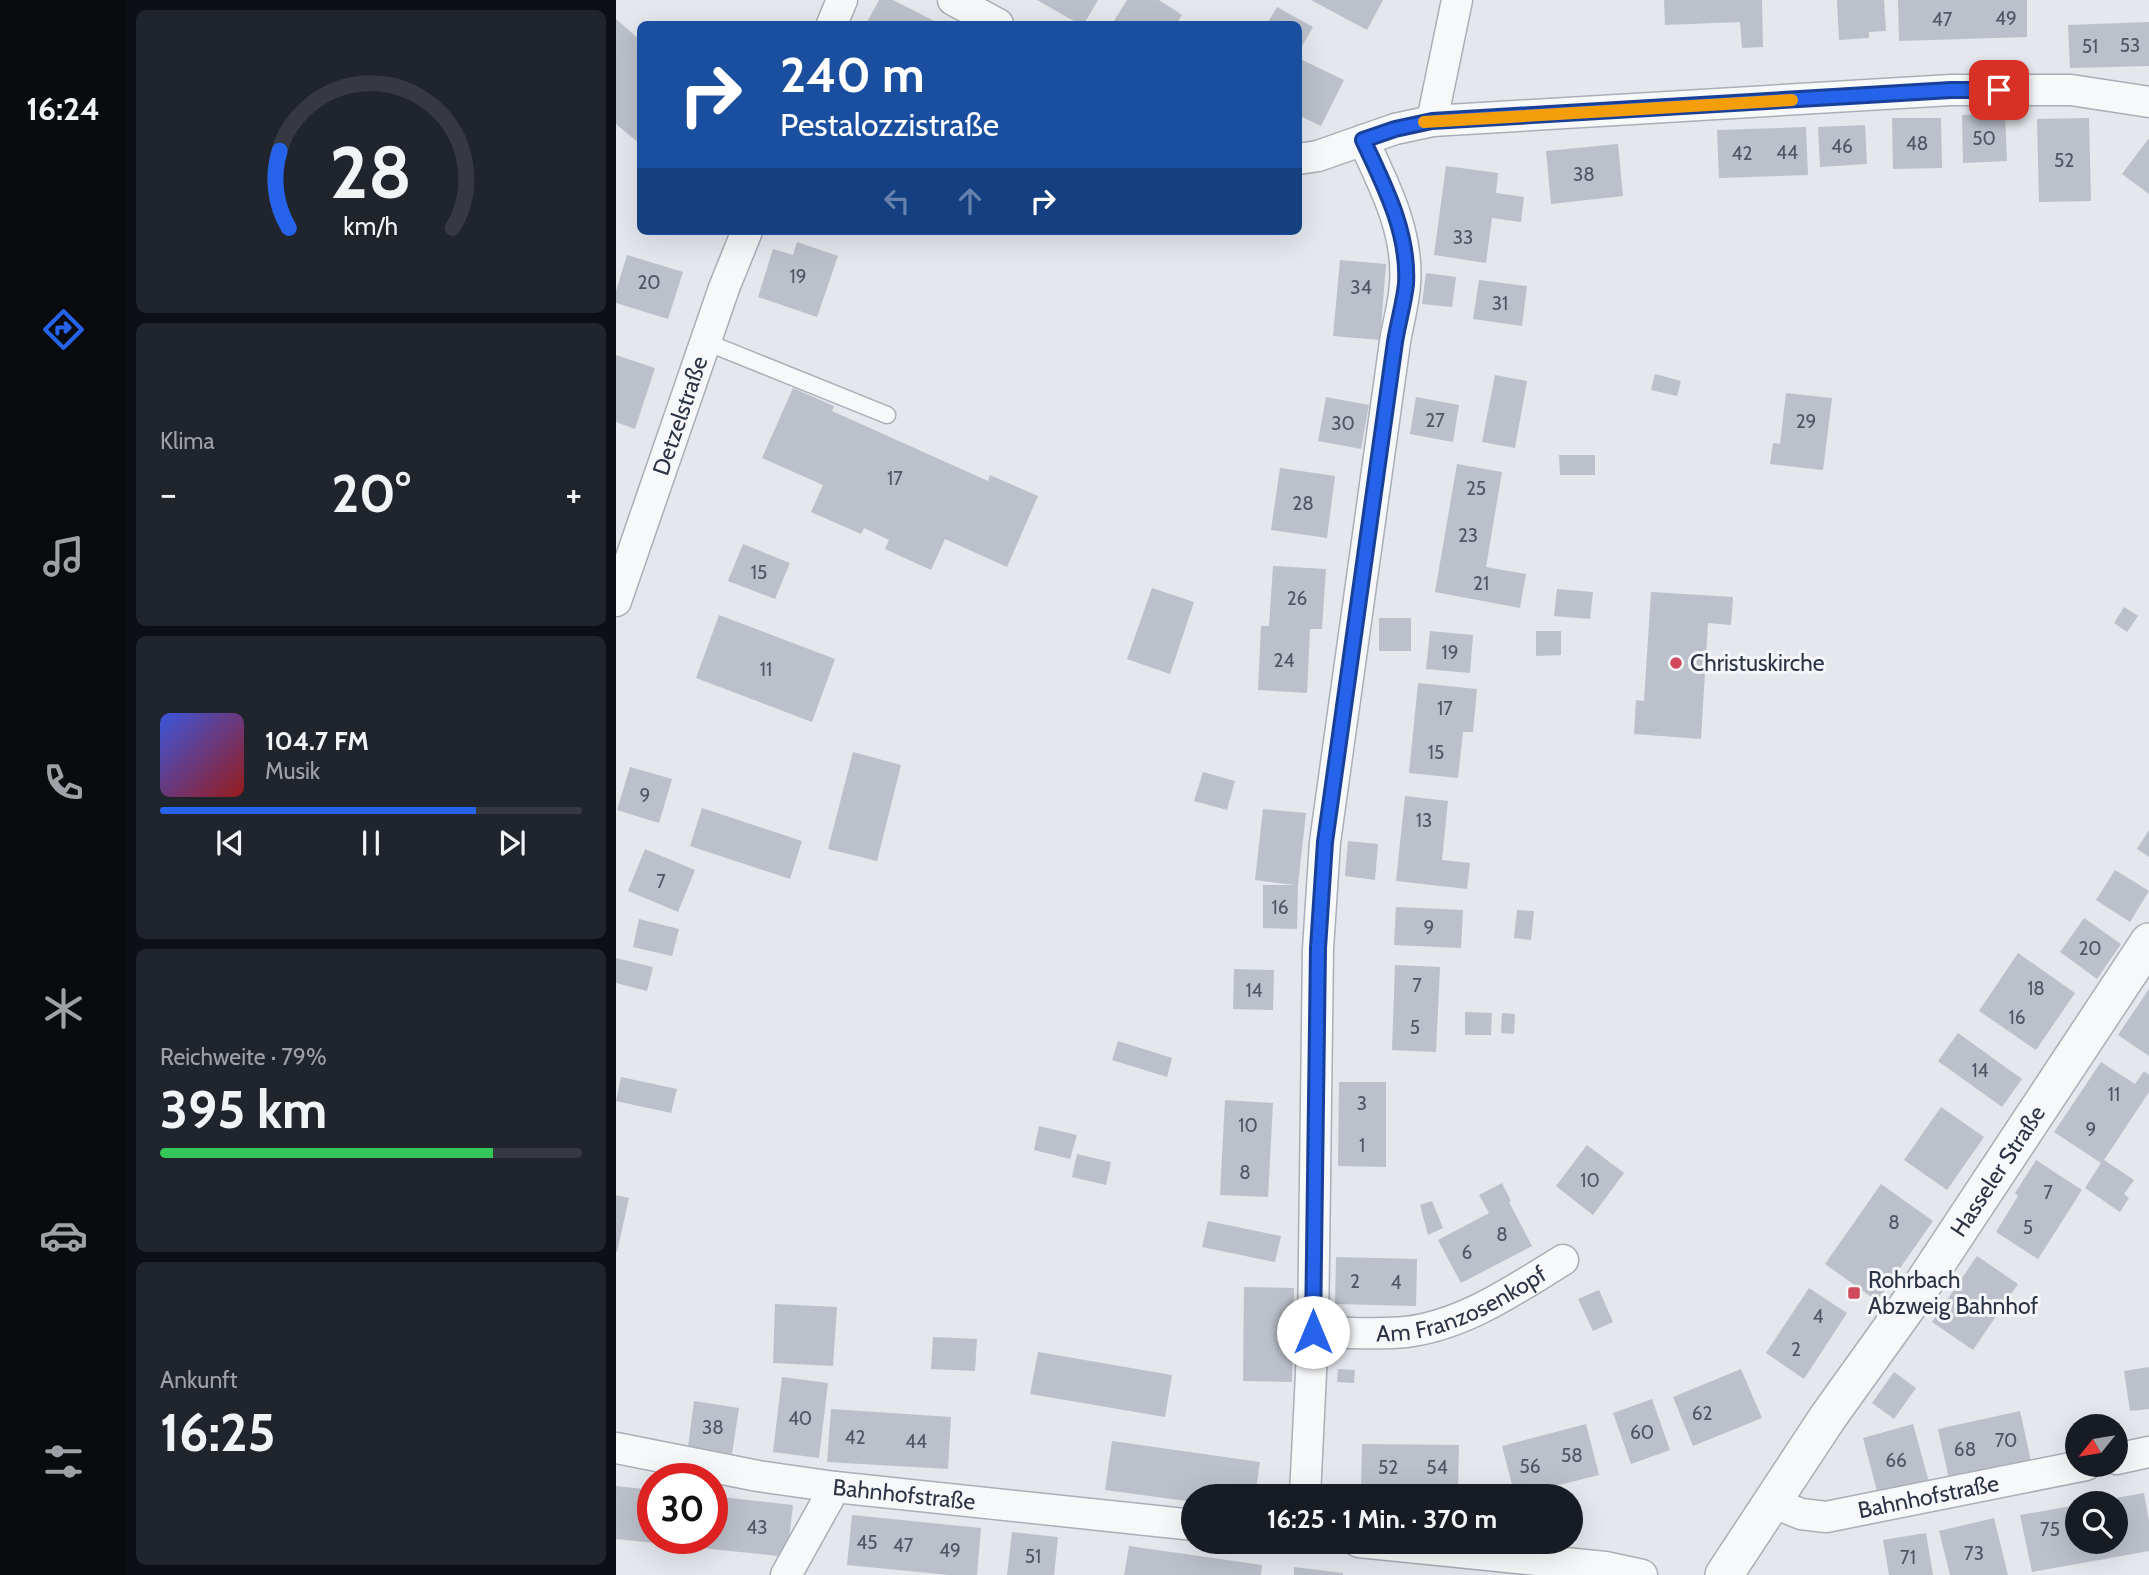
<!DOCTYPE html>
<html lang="de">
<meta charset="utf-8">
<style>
body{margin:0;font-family:Cabin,sans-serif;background:#20242c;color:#f1f3f6;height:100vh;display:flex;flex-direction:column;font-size:26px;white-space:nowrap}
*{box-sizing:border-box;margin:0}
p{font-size:23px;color:#9ea1a6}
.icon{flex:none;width:38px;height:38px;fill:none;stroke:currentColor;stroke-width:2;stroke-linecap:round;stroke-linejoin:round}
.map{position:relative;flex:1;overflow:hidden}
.drawer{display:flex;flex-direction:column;gap:10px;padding:10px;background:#0d0f14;width:490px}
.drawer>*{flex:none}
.hud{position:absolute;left:21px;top:21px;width:665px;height:214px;border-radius:10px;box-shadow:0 7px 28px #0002;background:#1a4fa0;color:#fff;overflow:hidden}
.needle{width:46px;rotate:240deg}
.fabs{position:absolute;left:1449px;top:1414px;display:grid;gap:14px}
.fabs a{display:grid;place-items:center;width:63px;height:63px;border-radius:50%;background:#171b24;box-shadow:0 7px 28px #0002;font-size:35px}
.speed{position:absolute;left:21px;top:1463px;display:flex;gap:14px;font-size:35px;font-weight:700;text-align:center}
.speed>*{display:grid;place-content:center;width:91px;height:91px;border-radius:50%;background:#171b24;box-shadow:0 7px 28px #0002;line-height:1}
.speed .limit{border:10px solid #d22;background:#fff;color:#111}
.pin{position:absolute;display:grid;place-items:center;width:60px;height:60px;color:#fff;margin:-30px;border-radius:14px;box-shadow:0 4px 10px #0006}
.me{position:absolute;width:77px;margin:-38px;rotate:0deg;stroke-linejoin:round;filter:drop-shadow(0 0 5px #0008)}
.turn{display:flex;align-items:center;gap:24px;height:147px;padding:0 28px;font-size:32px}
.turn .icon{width:91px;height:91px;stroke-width:2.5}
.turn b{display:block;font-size:49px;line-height:60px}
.lanes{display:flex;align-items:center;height:66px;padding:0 28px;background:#0003;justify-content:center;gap:35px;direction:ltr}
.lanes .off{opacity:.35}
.big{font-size:52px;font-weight:700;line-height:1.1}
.drawer .tile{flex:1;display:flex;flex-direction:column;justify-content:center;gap:10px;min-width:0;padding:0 24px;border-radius:10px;background:#20242c}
.drawer .dial{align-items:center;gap:0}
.dial svg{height:182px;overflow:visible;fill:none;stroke:#363941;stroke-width:7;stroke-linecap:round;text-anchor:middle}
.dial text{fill:#f1f3f6;stroke:none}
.song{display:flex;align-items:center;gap:21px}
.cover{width:84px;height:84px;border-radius:10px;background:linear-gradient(135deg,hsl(230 70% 55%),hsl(0 70% 35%))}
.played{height:7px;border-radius:4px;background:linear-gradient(90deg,#2563eb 75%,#363941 75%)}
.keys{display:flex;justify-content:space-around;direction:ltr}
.heat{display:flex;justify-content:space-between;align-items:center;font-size:38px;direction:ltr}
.charge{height:10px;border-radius:5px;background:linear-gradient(90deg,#34c759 79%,#363941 0)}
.trip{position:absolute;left:565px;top:1484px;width:402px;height:70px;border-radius:35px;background:#171b24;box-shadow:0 7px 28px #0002;font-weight:700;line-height:70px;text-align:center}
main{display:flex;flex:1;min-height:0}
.tab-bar{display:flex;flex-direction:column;width:126px;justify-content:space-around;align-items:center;background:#090b0e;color:#9ea1a6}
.tab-bar .icon{width:49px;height:49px}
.tab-bar .selected{color:#2563eb}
.tab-bar b{font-size:32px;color:#f1f3f6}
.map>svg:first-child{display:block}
</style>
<main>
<nav class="tab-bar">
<b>16:24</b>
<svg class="icon selected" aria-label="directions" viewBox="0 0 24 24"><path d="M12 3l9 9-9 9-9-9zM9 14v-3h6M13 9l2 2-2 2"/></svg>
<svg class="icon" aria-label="music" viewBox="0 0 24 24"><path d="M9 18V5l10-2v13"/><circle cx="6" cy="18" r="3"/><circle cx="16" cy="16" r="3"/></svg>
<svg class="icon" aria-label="phone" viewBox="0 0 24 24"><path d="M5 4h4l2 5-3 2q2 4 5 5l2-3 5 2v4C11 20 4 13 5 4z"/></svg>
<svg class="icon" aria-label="climate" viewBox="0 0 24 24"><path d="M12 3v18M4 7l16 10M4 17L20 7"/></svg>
<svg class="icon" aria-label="car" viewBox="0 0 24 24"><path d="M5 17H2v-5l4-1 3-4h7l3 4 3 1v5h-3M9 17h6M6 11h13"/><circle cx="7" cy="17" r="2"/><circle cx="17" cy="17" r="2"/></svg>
<svg class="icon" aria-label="filters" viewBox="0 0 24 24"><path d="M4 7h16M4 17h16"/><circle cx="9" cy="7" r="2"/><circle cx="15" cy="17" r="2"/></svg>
</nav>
<section class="drawer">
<div class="tile dial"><svg viewBox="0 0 100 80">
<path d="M14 69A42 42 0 1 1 86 69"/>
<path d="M14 69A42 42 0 0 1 10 35" stroke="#2563eb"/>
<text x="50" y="56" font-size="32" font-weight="700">28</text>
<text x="50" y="72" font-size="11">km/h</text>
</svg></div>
<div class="tile"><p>Klima</p>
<div class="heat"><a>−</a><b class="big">20°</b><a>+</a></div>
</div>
<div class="tile">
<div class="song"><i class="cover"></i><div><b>104.7 FM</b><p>Musik</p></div></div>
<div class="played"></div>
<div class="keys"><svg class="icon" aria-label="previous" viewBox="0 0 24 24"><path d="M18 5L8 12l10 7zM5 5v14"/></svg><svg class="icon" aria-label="pause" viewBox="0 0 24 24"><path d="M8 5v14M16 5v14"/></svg><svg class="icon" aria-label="next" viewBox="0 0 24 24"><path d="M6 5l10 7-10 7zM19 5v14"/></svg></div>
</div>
<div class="tile"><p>Reichweite · 79%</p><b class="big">395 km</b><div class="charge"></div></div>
<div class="tile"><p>Ankunft</p><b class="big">16:25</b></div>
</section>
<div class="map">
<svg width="1533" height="1575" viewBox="0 0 1533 1575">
<rect width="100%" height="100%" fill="#e4e7ec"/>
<path fill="#bbc0ca" d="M263 0H277L324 24H250Z
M421 0H482L468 24H463Z
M511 0H543L566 15 560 24H496Z
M695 0H767L751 30Z
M1048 0H1146L1147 47 1126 48 1124 22 1049 25Z
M1221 0H1268L1270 31 1253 32V38L1223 40Z
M1282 0H1411V37L1283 41Z
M661 7 697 27 682 53V24H651Z
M0 19 24 40V144L0 124Z
M1533 22V66L1454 68 1452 25Z
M682 58 728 80 705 126 682 115Z
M1389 113 1391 161 1347 163 1346 115Z
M1276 118H1325L1326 168 1277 169Z
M1473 118 1475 201 1423 202 1421 119Z
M1249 125 1251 164 1204 167 1202 127Z
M1190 127 1192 175 1103 178 1101 130Z
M1533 138V194L1506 174Z
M1002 144 1007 196 935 204 930 151Z
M830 166 882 173 880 193 908 197 905 222 876 218 870 263 818 255Z
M181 242 222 256 201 317 142 297 157 249 177 255Z
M11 255 67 272 52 319 0 303V291Z
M724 260 770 264 764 340 717 336Z
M810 273 840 277 836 307 806 304Z
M863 280 911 286 906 326 857 319Z
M0 355 39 368 19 429 0 422Z
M1039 374 1065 381 1061 396 1035 390Z
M879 375 911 381 899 448 866 442Z
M177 388 218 406 216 411 372 481 374 475 422 496 391 567 329 539 315 570 269 549 273 540 248 528 245 534 195 512 207 485 146 458Z
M1170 393 1216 398 1207 470 1154 464 1157 443 1164 444Z
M710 397 753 405 745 449 702 441Z
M800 397 843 405 837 442 794 434Z
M943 455H979V475H944Z
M841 464 886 472 870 567 910 574 904 608 819 592Z
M664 468 719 476 711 538 655 530Z
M127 544 174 563 159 599 112 581Z
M657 566 710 569 706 629H694L691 693 642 690 645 626H653Z
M536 588 578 602 554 674 511 659Z
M941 589 977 592 974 619 938 616Z
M1035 592 1117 597 1115 625 1092 623 1085 739 1018 734 1020 700 1028 701Z
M1508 607 1522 616 1511 632 1498 623Z
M103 615 219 659 196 722 80 678Z
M763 618H795V651H763Z
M814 631 857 635 854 673 810 669Z
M920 631H945V655L920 656Z
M802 683 861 689 857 732H847L842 778 793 773Z
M237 752 285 765 261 861 212 849Z
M14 767 56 779 43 823 1 810Z
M587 772 619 781 611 810 578 801Z
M789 796 832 801 826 860 854 863 851 889 780 881Z
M86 808 186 841 174 879 74 846Z
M647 809 690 813 682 885 681 929 647 928V885H679L639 880Z
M1533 830V857L1521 849Z
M732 841 762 844 759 880 729 876Z
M29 849 79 870 62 912 12 891Z
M1499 870 1533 891 1514 922 1480 900Z
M780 907 847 910 845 948 778 945Z
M901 910 918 911 915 940 898 938Z
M1468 918 1505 944 1481 979 1444 952Z
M23 919 63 929 56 956 17 947Z
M1402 953 1459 993 1420 1050 1363 1011Z
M0 958 37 967 31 991 0 983Z
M779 965 824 967 820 1052 776 1050Z
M618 969 658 970 657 1010 617 1009Z
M1533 989V1056L1502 1035Z
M849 1012 876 1013 875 1035H849Z
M886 1013 899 1014 898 1034 885 1033Z
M1342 1033 1406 1079 1386 1107 1322 1061Z
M502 1041 556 1058 551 1077 496 1060Z
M1485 1062 1519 1084 1528 1071 1533 1075V1092L1488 1160 1518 1180 1508 1194 1513 1198 1504 1212 1469 1188 1485 1163 1438 1132Z
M5 1077 61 1089 55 1113 0 1101Z
M723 1082H770V1167L722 1166Z
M609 1100 657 1103 652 1197 604 1195Z
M1325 1107 1368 1137 1331 1190 1288 1160Z
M423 1126 461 1135 454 1159 418 1150Z
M971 1145 1008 1173 977 1215 940 1186Z
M461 1154 495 1162 490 1185 456 1177Z
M1420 1160 1466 1190 1422 1259 1380 1232 1402 1196 1399 1193Z
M886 1183 895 1201 893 1202 916 1246 845 1283 822 1240 873 1213 863 1195Z
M1265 1184 1317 1221 1261 1301 1209 1264Z
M0 1195 13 1198 1 1252H0Z
M816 1201 827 1228 812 1235 804 1205Z
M592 1221 665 1236 659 1262 586 1247Z
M1361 1256 1402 1284 1357 1350 1316 1322Z
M720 1257 801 1259 800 1306 719 1304Z
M628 1287 678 1288 676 1382 627 1381Z
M1193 1288 1231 1313 1188 1379 1150 1353Z
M983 1290 997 1322 977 1331 962 1299Z
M159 1304 221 1307 217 1366 157 1363Z
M317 1337 361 1339 359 1371 315 1369Z
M422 1352 556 1375 549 1417 414 1394Z
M1533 1367V1409L1514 1411 1508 1371Z
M722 1369 739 1370 738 1383 721 1382Z
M1125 1369 1146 1418 1077 1446 1057 1397Z
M1278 1372 1300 1388 1278 1419 1256 1403Z
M166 1377 212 1383 203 1458 157 1452Z
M1036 1399 1054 1450 1015 1464 997 1413Z
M78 1401 123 1408 116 1454 72 1447Z
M215 1409 335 1417 332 1469 211 1462Z
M1404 1411 1415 1461 1333 1479 1322 1429Z
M970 1424 983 1475 899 1496 886 1446Z
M1297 1424 1313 1482 1262 1495 1247 1438Z
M496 1441 644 1462 639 1496H578V1502L489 1490Z
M746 1444 843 1445 842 1491 745 1490Z
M0 1486 37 1490V1538H96V1496L177 1505 171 1557 0 1539Z
M1528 1493 1533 1521V1551L1416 1572 1404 1515 1461 1505V1542H1500V1503L1477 1502Z
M236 1515 365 1528 361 1575H333L231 1565Z
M1378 1518 1392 1575H1334L1323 1531Z
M396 1532 442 1537 438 1575H391Z
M1310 1533 1317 1575H1273L1267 1540Z
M513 1546 646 1565 645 1575H508Z
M678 1567 727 1573V1575H678Z"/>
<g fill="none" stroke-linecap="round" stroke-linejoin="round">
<defs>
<path id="service" d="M90 342 271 415"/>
<g id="minor">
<path d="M337 0 382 24"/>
<path d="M216 24 226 0"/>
<path d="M816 121 841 0"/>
<path d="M682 159 702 156 779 129 816 121 1335 90H1455L1533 102"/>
<path id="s1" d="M0 601 108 288 131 231"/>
<path id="s2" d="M697 1332C728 1332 760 1335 790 1332 848 1325 898 1290 947 1260"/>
<path id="s3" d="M0 1448 142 1476 219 1487 578 1525"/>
<path d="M1500 1459 1533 1452"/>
<path d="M689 1496 697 1332 702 949 709 842 779 342C782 323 788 303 789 284 793 232 768 185 747 140"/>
<path id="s4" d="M1156 1502 1185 1514 1210 1517 1470 1465"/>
<path d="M743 1542 989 1567 1026 1575"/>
<path d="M170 1575 219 1487"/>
</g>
<g id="tertiary">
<path id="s5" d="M1108 1575 1212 1417 1303 1290 1533 942"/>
</g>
</defs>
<use href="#service" stroke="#a9aeb7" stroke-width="19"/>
<use href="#minor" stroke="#a9aeb7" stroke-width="33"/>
<use href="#tertiary" stroke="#a9aeb7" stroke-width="40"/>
<use href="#service" stroke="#f7f8fa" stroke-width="16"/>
<use href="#minor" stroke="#f7f8fa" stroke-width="30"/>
<use href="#tertiary" stroke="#f7f8fa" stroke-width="37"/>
</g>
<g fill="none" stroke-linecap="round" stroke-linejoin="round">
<defs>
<path id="route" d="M697 1332 702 948 709 842 779 342C782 323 788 303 790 284 793 232 768 185 747 140L779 129 816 121 1335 90H1383"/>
</defs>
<use href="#route" stroke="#184099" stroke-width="18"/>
<use href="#route" stroke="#2563eb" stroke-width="12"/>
<path stroke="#f59e0b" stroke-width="12" d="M808 122 1176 100"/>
</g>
<g fill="#d1495b" stroke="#f4f6f9" stroke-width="2.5">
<circle cx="1060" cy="663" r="7"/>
<rect x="1231" y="1286" width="14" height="14" rx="3.5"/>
</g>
<g text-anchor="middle" stroke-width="6" stroke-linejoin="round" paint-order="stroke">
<g font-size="19" fill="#4f5766">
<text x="1390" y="25">49</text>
<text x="1326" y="26">47</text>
<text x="1514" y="52">53</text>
<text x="1474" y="53">51</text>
<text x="1368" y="145">50</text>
<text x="1301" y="150">48</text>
<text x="1226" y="153">46</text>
<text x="1171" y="159">44</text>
<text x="1126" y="160">42</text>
<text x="1448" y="167">52</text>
<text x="968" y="181">38</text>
<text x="847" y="244">33</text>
<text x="182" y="283">19</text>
<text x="33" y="289">20</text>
<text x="745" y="294">34</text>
<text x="884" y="310">31</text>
<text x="819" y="427">27</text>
<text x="1190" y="428">29</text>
<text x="727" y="430">30</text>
<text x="279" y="485">17</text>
<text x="860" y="495">25</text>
<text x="687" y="510">28</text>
<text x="852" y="542">23</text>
<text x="143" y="579">15</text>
<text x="865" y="590">21</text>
<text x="681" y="605">26</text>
<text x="834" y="659">19</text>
<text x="668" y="667">24</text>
<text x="150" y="676">11</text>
<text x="829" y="715">17</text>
<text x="820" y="759">15</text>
<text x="29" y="802">9</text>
<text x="808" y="827">13</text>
<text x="45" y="888">7</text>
<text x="664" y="914">16</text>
<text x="813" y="934">9</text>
<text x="1474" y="955">20</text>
<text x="801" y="992">7</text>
<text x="1420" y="995">18</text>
<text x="638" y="997">14</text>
<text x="1401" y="1024">16</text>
<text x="799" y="1034">5</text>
<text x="1364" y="1077">14</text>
<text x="1498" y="1101">11</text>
<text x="746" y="1110">3</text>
<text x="632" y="1132">10</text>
<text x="1475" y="1136">9</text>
<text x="746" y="1152">1</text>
<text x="629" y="1179">8</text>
<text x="974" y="1187">10</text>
<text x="1432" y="1199">7</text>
<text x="1278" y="1229">8</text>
<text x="1412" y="1234">5</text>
<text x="886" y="1241">8</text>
<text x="851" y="1259">6</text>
<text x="739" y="1288">2</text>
<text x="780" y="1289">4</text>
<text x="1202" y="1323">4</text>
<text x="1180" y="1356">2</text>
<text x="1086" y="1420">62</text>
<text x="184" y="1425">40</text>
<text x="97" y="1434">38</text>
<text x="1026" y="1439">60</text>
<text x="239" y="1444">42</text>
<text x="1390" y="1447">70</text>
<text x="300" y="1448">44</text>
<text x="1349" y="1456">68</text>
<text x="956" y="1462">58</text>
<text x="1280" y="1467">66</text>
<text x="914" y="1473">56</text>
<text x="772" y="1474">52</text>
<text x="821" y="1474">54</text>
<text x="141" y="1534">43</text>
<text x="1434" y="1536">75</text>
<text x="251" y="1549">45</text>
<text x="287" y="1552">47</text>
<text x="334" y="1557">49</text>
<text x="1358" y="1560">73</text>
<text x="417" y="1563">51</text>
<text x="1292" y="1564">71</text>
</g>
<g font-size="23" fill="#2b3445" stroke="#f4f6f9">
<text dy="8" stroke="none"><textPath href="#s1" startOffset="196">Detzelstraße</textPath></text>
<text dy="8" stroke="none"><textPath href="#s5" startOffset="488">Hasseler Straße</textPath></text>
<text dy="8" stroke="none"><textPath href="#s2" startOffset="154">Am Franzosenkopf</textPath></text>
<text dy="8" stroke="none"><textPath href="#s3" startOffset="292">Bahnhofstraße</textPath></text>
<text dy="8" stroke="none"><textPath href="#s4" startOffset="161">Bahnhofstraße</textPath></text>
</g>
<g font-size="23" fill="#2b3445" stroke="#f4f6f9" text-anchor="start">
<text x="1074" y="671">Christuskirche</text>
<text x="1252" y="1288">Rohrbach<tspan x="1252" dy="26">Abzweig Bahnhof</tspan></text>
</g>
</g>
</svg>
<div class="fabs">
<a><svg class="needle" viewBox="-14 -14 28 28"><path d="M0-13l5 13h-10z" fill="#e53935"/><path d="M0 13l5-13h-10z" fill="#9ea1a6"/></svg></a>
<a><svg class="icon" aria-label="search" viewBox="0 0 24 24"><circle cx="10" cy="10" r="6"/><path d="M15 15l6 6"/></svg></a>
</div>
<div class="speed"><div class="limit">30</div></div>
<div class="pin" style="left:1383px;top:90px;background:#d93025"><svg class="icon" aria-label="arrive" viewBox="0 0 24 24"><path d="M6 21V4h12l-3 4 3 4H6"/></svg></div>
<svg class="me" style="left:697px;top:1332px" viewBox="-20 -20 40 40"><circle r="19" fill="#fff"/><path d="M0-13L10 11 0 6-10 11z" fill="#2563eb"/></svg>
<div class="trip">16:25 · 1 Min. · 370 m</div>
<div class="hud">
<div class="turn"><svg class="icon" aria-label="right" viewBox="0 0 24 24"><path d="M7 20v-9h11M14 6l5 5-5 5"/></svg><div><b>240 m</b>Pestalozzistraße</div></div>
<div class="lanes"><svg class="icon off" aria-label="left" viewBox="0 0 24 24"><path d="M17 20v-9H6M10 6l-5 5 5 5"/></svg><svg class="icon off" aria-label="ahead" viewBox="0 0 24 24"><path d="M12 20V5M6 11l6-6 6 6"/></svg><svg class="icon" aria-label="right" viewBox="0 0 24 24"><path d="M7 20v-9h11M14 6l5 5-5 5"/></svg></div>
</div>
</div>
</main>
